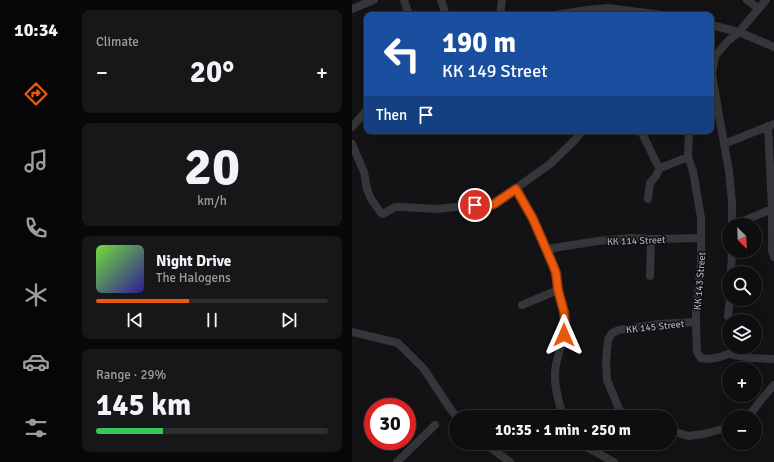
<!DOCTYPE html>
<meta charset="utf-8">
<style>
body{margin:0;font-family:Signika,sans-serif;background:#171719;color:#f1f3f6;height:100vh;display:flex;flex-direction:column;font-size:15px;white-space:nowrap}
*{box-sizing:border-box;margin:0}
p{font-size:13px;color:#9b9c9f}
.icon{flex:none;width:22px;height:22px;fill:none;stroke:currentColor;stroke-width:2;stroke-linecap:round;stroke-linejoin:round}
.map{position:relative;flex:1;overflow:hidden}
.sheet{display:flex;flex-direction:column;gap:10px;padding:10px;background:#080809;width:280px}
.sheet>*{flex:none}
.hud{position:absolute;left:12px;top:12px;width:350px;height:122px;border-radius:8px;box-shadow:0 4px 16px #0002,0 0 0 1px #2e2e30;background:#1a4fa0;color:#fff;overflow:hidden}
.needle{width:26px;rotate:156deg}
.tools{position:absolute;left:370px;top:218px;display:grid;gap:8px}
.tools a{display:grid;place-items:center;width:40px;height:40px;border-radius:50%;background:#0e0e10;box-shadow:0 4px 16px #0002,0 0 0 1px #2e2e30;font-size:20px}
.speed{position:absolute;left:12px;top:398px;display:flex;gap:8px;font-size:20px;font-weight:700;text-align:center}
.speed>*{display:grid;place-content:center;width:52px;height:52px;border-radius:50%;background:#0e0e10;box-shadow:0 4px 16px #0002,0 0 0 1px #2e2e30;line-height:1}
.speed .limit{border:6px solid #d22;background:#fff;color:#111}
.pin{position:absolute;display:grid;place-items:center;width:34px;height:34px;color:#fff;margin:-17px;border:2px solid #fff;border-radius:50%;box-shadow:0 1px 4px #0007}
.me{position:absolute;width:44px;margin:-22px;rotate:0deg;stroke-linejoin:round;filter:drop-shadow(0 0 3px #0008)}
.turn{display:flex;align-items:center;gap:14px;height:84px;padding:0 12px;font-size:18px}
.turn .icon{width:52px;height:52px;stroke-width:2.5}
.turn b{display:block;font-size:28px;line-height:34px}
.then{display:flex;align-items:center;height:38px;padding:0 12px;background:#0003;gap:8px;font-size:15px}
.big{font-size:30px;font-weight:700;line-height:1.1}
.sheet .card{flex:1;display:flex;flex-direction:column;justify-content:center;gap:6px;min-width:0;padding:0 14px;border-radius:8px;background:#171719}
.sheet .dial{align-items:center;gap:0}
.dial b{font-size:52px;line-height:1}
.song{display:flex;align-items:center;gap:12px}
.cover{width:48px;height:48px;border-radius:6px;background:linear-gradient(135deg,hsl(100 70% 55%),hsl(250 70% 35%))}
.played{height:4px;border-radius:2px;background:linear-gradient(90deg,#ea580c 40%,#2e2e30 40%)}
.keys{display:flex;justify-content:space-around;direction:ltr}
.heat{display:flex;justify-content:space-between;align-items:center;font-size:22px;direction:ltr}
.charge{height:6px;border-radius:3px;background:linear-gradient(90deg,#34c759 29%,#2e2e30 0)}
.trip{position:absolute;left:97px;top:410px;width:228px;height:40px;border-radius:20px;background:#0e0e10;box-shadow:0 4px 16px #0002,0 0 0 1px #2e2e30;font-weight:700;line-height:40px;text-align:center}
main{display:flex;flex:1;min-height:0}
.dock{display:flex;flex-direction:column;width:72px;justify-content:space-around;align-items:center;background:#060606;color:#9b9c9f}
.dock .icon{width:28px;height:28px}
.dock .on{color:#ea580c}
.dock b{font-size:18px;color:#f1f3f6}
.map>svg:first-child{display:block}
</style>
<main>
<nav class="dock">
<b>10:34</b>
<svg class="icon on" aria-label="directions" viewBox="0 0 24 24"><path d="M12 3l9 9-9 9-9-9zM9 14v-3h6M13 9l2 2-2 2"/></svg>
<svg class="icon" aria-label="music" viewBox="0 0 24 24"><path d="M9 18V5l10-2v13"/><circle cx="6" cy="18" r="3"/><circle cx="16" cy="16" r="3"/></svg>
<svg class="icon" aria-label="phone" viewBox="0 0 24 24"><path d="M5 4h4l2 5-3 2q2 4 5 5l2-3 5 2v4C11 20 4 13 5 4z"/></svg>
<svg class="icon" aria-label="climate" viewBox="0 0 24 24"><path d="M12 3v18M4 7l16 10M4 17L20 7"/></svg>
<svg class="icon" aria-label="car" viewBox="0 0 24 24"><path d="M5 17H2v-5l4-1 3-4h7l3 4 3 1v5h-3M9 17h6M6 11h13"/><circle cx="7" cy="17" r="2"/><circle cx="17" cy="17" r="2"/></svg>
<svg class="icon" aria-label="filters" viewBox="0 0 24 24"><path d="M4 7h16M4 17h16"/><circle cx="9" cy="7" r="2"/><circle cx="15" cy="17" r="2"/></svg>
</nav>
<section class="sheet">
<div class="card"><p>Climate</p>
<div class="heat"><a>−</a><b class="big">20°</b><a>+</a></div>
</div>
<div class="card dial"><b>20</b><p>km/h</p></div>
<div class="card">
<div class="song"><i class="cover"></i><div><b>Night Drive</b><p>The Halogens</p></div></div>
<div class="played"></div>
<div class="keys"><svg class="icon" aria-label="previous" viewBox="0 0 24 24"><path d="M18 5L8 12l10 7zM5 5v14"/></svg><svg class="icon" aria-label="pause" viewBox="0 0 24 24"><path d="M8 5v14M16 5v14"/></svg><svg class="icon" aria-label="next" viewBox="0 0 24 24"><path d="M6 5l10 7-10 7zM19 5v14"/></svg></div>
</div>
<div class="card"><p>Range · 29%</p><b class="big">145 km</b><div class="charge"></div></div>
</section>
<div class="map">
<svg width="422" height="462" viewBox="0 0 422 462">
<rect width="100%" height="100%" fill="#131315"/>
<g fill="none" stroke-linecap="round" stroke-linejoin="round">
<path stroke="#353639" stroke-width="8" d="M52 0 57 15
M89 0 94 15
M395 0 406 8
M0 9 22 0
M148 15 150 0
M203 15 235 10 256 8 310 15
M359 25 387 32 413 43 422 47
M365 104 377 171 380 203V225
M359 107 365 104 360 74 363 56 376 41 387 32 414 0
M416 126 420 208V251L422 257
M0 127 15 110
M289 131 305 164 308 167H311L336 157
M337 131 336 157 341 171 349 218V263L344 310V322L345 352 349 358 357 359 368 357 376 354 399 358 422 359
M0 144 12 172 15 189 19 199 29 213 31 214 33 213 43 207H50L85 209 123 205 136 206 142 204 198 164 222 141 230 131
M372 144 422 124
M164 189C178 213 192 238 201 265 205 275 205 285 207 295 209 304 213 313 213 322 214 339 204 355 203 372 202 387 207 402 211 417
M296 199 298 183 304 176 308 167
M382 225 422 208
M195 249 246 241 279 238 299 239 349 238
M379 273 380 251
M298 276 299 239
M170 305 206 290
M376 316 378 299
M0 332 46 343 72 369 99 410 105 417
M277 417 268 411 255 380 254 361 256 340 260 333 267 330 307 324 344 322
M396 417 409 400 422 385
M318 430 336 436 352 434 377 427
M132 443 158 462
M227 443 262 462
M45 462 83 425"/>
</g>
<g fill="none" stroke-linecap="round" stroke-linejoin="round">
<defs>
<path id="route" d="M123 205 136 206 142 204 164 189 181 219 201 265 204 273 206 290 212 312 213 322 212 335"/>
</defs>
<use href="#route" stroke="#983908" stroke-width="10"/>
<use href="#route" stroke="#ea580c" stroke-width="7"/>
</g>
<g text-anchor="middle" stroke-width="3" stroke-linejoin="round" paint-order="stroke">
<g font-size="10" fill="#a7abb4" stroke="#0e0e10">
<text transform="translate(284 240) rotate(-2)" y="4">KK 114 Street</text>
<text transform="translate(347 281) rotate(-85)" y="4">KK 143 Street</text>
<text transform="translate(303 326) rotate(-6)" y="4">KK 145 Street</text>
</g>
</g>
</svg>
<div class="tools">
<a><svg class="needle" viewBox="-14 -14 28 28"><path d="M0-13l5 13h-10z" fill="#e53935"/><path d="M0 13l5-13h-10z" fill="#9b9c9f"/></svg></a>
<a><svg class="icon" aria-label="search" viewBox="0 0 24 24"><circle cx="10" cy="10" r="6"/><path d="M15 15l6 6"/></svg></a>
<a><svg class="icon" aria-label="layers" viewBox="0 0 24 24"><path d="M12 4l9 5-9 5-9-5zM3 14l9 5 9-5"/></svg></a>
<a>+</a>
<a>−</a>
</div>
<div class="speed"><div class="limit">30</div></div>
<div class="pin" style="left:123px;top:205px;background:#d93025"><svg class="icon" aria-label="arrive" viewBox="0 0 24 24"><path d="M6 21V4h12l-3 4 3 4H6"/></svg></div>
<svg class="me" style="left:212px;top:335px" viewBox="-20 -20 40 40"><path d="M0-17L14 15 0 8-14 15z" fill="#ea580c" stroke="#fff" stroke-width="4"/></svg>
<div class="trip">10:35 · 1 min · 250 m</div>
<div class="hud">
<div class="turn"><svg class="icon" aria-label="left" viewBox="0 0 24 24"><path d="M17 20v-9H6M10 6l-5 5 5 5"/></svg><div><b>190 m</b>KK 149 Street</div></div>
<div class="then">Then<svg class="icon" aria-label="arrive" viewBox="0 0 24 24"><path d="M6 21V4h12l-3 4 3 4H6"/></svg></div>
</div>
</div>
</main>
